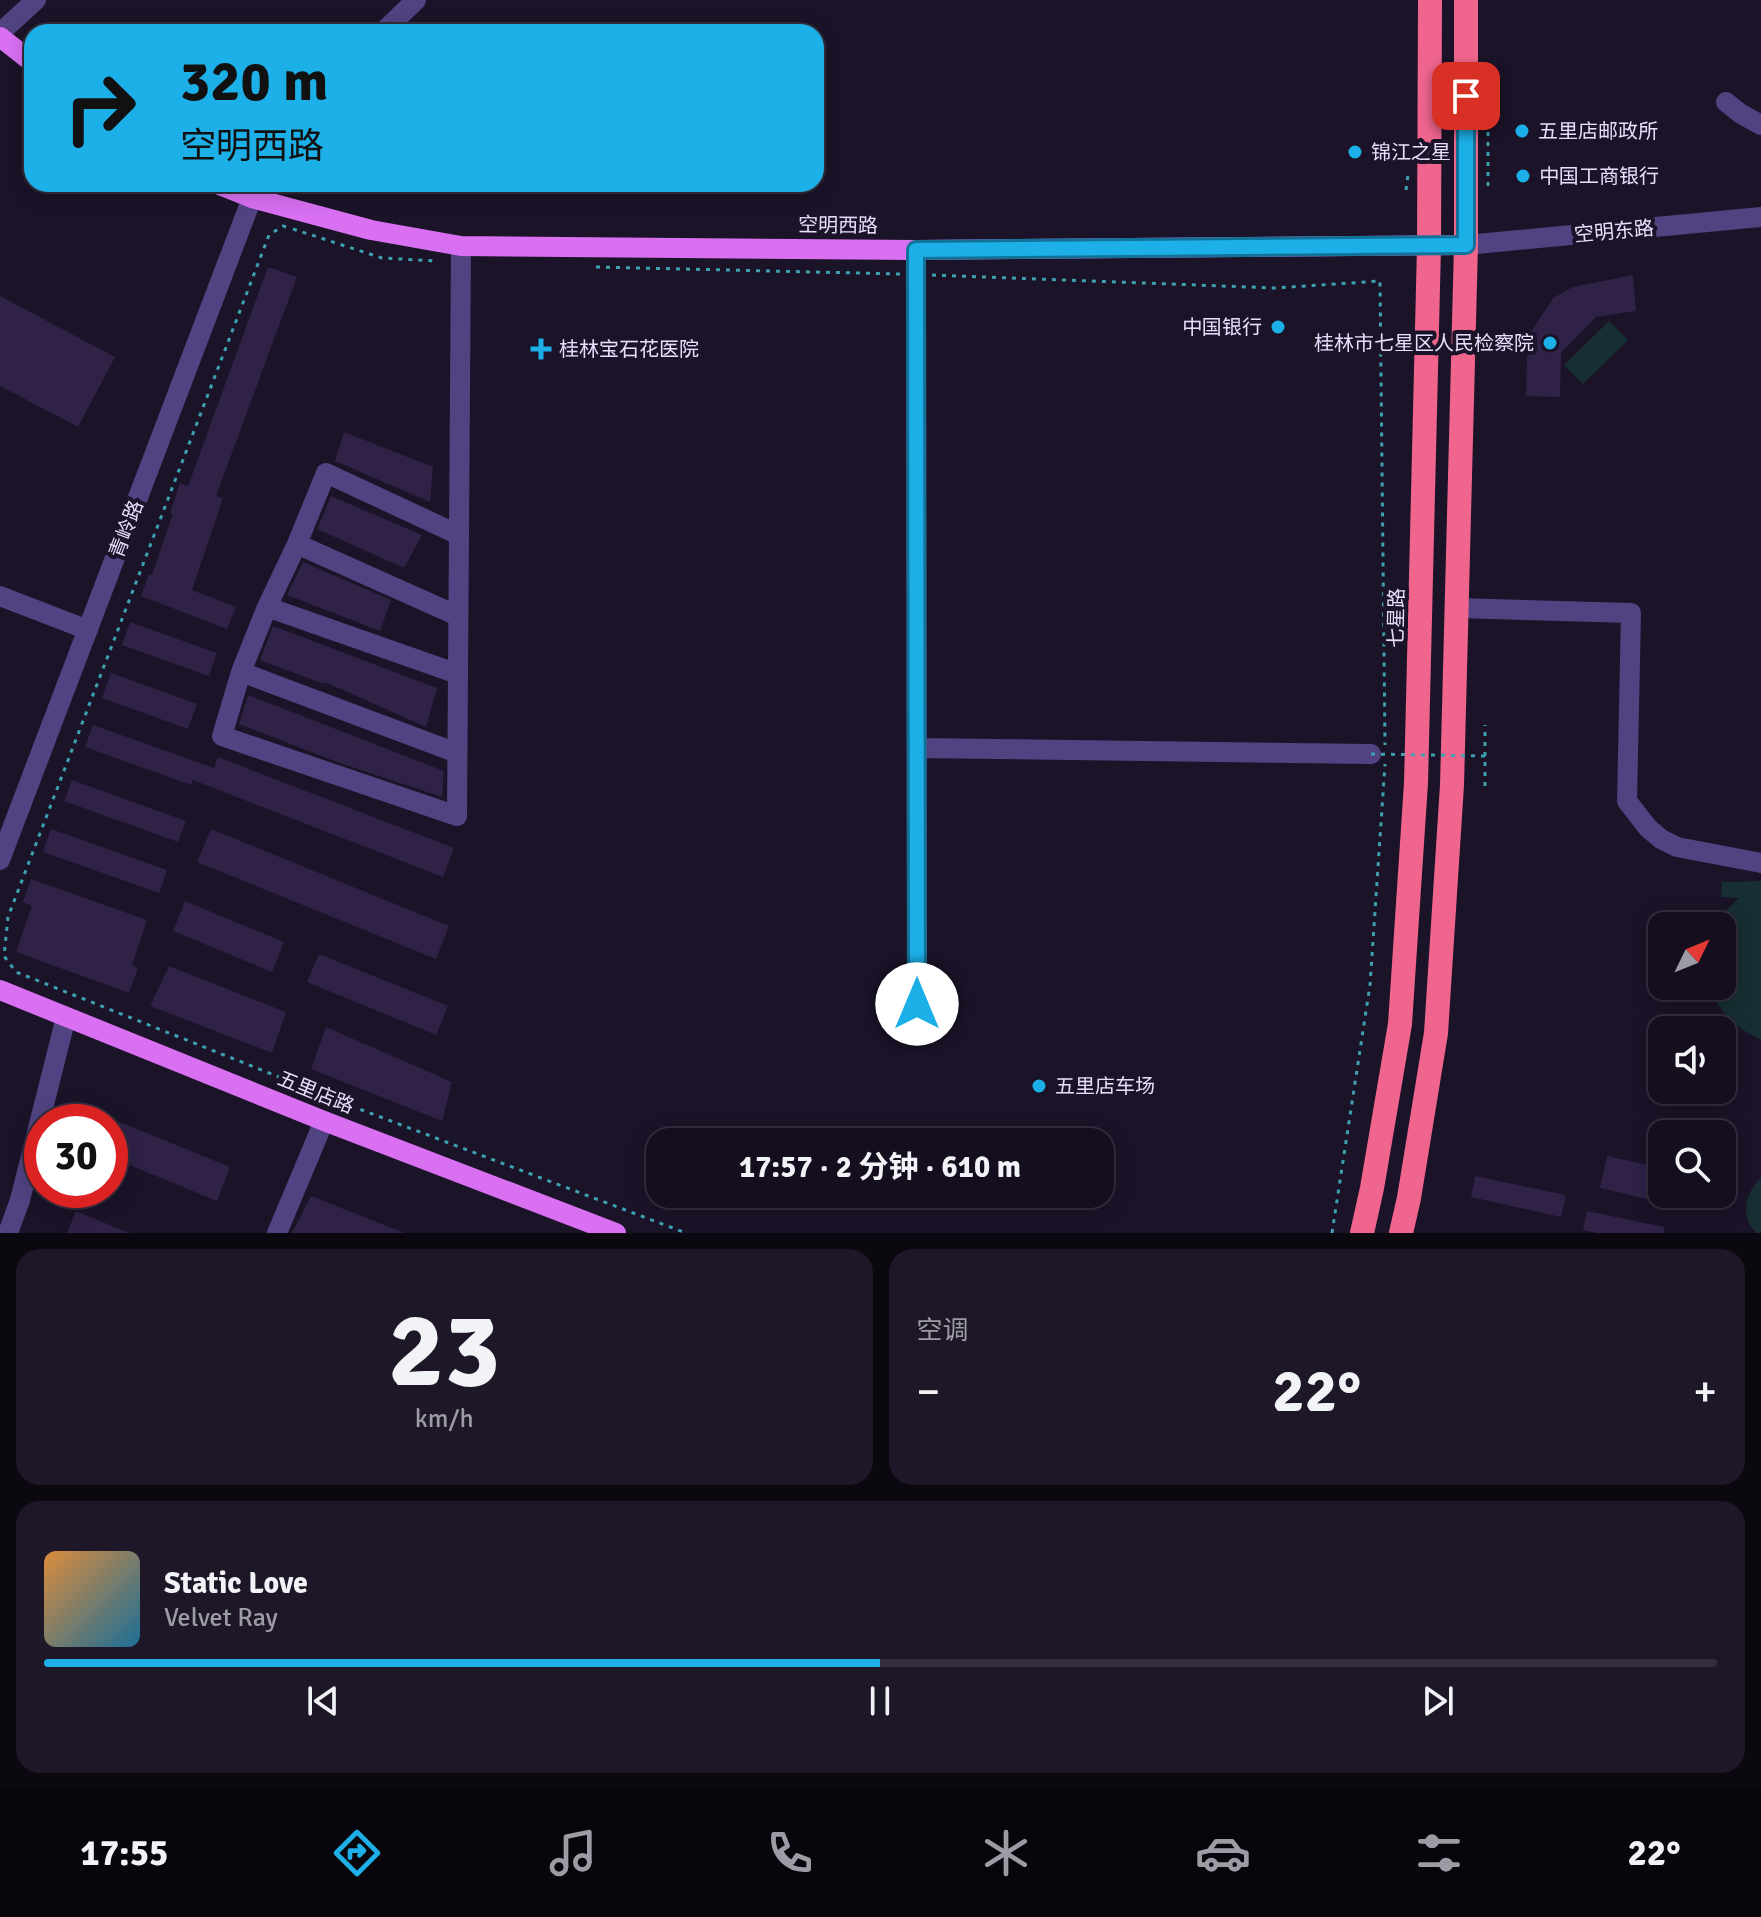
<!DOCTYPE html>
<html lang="zh">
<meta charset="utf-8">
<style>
body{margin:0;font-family:Signika,"Noto Sans SC",sans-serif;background:#1d1727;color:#f1f3f6;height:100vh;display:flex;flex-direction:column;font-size:30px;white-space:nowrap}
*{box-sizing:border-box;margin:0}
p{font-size:26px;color:#9d9ca4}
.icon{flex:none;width:44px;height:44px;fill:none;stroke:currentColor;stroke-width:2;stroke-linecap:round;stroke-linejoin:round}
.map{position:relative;height:1233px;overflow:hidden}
.details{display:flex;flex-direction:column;gap:16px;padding:16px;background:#0b0810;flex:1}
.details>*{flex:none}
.top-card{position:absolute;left:24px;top:24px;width:800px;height:168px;border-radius:24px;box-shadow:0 4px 20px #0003,0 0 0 2px #332e3c;background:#1dafe8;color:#111;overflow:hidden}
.needle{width:52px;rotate:47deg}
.fabs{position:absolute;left:1648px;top:912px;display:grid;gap:16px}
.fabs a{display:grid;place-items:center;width:88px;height:88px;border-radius:16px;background:#140e1e;box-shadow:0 4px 20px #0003,0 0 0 2px #332e3c;font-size:40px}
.speed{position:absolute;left:24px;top:1104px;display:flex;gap:16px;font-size:40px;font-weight:700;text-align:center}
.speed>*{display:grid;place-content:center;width:104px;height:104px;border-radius:50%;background:#140e1e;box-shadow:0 4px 20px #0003,0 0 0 2px #332e3c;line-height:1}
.speed .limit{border:12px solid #d22;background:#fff;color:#111}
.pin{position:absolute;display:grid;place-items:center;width:68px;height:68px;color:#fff;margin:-34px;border-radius:16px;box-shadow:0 4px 12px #0006}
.me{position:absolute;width:88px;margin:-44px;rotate:0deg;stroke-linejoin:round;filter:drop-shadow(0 0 6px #0008)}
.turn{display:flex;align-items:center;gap:28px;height:168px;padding:0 24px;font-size:36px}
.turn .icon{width:104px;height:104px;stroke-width:2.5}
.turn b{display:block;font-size:56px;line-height:68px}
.big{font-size:60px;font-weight:700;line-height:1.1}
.details .tile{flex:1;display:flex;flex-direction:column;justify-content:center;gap:12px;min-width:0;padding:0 28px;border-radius:24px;background:#1d1727}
.details .dial{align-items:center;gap:0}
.dial b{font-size:104px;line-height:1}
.song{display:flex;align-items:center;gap:24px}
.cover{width:96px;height:96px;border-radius:12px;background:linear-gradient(135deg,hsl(30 70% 55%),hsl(200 70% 35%))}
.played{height:8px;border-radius:4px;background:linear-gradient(90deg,#1dafe8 50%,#332e3c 50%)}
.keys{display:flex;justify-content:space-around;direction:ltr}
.heat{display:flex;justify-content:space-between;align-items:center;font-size:44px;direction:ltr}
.details .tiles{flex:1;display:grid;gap:16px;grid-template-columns:1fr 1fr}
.tile:last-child{grid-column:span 2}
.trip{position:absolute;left:646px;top:1128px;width:468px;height:80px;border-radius:24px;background:#140e1e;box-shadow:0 4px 20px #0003,0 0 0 2px #332e3c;font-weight:700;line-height:80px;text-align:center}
.dock{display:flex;height:128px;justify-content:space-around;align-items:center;background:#08060c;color:#9d9ca4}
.dock .icon{width:56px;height:56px}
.dock .on{color:#1dafe8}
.dock b{font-size:36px;color:#f1f3f6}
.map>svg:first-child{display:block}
</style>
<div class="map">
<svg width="1761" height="1233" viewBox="0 0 1761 1233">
<rect width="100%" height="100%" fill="#1b1328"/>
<path fill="#172e32" d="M1609 321 1628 340 1583 384 1564 365Z
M1761 881V1039C1737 1031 1718 1009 1708 986H1722V926H1713L1724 912 1739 898 1721 897 1722 882Z
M1761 1178V1233H1757C1739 1218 1745 1192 1761 1178Z"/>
<path fill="#302147" d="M268 267 297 277 216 496 223 498 192 590 236 607 227 629 141 596 149 574 152 575 173 513H170L180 483 188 486Z
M1633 275 1636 311 1596 317 1561 353 1560 397 1526 396 1527 355 1531 332 1553 298 1573 287Z
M0 296 115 357 78 427 0 386Z
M344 432 433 467 430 502 335 461Z
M331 496 422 535 404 568 317 529Z
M303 562 391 600 380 631 287 595Z
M130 622 217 653 209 676 122 645Z
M273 626 437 688 426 727 325 682 324 684 260 660Z
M111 673 197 704 188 729 102 698Z
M248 695 444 771 442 797 334 761 239 724Z
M93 725 214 768 218 757 454 848 443 877 193 780 191 785 85 747Z
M72 780 186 821 178 842 64 801Z
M51 829 167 870 159 893 43 852Z
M211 829 449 926 436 959 197 862Z
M31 879 147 920 132 965 138 968 129 993 16 952 32 906 23 902Z
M185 901 284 942 272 972 173 931Z
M319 954 448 1006 436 1035 307 982Z
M169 966 286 1012 272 1053 150 1006Z
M326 1027 452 1082 442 1121 311 1069Z
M110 1118 230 1167 217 1201 110 1157Z
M1607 1156 1658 1167 1651 1200 1600 1188Z
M1475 1176 1566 1195 1561 1217 1471 1197Z
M311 1196 402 1232V1233H292Z
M76 1211 129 1233H67Z
M1587 1211 1664 1227V1233H1598L1583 1230Z"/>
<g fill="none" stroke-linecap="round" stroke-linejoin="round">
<path stroke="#3da2b0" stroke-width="3" stroke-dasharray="4 6" stroke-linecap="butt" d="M1488 132V192
M1406 190 1408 175
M286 227 283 226 269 235 8 917 4 956 16 972 362 1110 686 1233
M293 229 382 258 437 261
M596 267 900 274
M932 275 1275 288 1380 281 1385 745
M1485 786V725
M1332 1233 1370 985 1385 764"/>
<path stroke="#514382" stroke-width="20" d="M383 32 416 0
M0 33 36 0
M1726 102 1741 114 1761 125
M1466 245 1761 217
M916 250 917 1004
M459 535 326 473 297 544 267 607 241 672 222 736 457 816 461 246
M297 544 458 616
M0 596 88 630
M267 607 458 674
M1457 608 1631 613 1627 801 1648 828 1661 839 1677 847 1761 863
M241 672 457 753
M917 748 1371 754
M0 860 252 198
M8 1233 20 1200 66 1017
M277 1233 324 1121"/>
<path stroke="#d870f1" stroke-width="20" d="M0 37 32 62
M217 184 252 198 371 230 461 246 916 250 1466 245
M0 990 324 1121 616 1233"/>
<path stroke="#f0658e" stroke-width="24" d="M1362 1233 1372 1188 1400 1024 1416 783 1429 246 1430 0
M1401 1233 1409 1198 1436 1033 1452 785 1466 245V0"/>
<path stroke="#3da2b0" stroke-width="3" stroke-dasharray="4 6" stroke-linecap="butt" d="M1371 754 1485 756"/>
</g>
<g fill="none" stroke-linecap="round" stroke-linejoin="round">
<defs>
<path id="route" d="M917 1004 916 250 1466 245V96"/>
</defs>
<use href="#route" stroke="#137297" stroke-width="20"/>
<use href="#route" stroke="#1dafe8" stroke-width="14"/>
</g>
<g fill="#1dafe8" stroke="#1b1328" stroke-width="3">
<circle cx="1522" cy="131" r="8"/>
<circle cx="1355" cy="152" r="8"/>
<circle cx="1523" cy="176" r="8"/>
<circle cx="1278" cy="327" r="8"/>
<circle cx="1550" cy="343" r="8"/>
<path d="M537 337h8v8h8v8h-8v8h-8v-8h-8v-8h8z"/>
<circle cx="1039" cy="1086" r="8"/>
</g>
<g text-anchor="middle" stroke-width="8" stroke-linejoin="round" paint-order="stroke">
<g font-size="20" fill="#e7defc" stroke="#1b1328" text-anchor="start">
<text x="1538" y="138">五里店邮政所</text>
<text x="1371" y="159">锦江之星</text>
<text x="1539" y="183">中国工商银行</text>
<text x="1262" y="334" text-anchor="end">中国银行</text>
<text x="1534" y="350" text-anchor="end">桂林市七星区人民检察院</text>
<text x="559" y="356">桂林宝石花医院</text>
<text x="1055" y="1093">五里店车场</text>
</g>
<g font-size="20" fill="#e7defc" stroke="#1b1328">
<text transform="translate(838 225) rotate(1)" y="7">空明西路</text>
<text transform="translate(1614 231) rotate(-5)" y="7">空明东路</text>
<text transform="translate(126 529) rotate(-69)" y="7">青岭路</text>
<text transform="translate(1396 618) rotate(-89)" y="7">七星路</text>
<text transform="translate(316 1092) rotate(22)" y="7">五里店路</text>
</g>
</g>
</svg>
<div class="fabs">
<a><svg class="needle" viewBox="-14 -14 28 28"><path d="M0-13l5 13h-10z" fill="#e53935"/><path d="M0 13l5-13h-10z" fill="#9d9ca4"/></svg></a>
<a><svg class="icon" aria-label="sound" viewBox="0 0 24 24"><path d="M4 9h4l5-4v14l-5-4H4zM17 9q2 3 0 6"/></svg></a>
<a><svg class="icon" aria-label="search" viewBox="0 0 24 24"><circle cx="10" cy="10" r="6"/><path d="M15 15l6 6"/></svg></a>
</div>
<div class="speed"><div class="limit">30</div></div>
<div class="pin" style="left:1466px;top:96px;background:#d93025"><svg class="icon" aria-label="arrive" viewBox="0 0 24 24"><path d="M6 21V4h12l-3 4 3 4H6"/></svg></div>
<svg class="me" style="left:917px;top:1004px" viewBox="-20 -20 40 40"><circle r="19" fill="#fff"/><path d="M0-13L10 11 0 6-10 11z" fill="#1dafe8"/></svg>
<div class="trip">17:57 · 2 分钟 · 610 m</div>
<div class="top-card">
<div class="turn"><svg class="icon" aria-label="right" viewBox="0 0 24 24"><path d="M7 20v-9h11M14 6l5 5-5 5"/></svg><div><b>320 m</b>空明西路</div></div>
</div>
</div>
<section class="details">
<div class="tiles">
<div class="tile dial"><b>23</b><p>km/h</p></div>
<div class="tile"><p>空调</p>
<div class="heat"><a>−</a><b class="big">22°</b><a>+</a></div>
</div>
<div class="tile">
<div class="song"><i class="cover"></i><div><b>Static Love</b><p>Velvet Ray</p></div></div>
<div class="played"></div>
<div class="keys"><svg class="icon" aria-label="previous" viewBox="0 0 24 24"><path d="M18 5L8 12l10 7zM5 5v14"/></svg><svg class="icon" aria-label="pause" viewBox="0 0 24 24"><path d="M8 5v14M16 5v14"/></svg><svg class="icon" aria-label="next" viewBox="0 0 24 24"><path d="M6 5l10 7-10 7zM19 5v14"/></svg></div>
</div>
</div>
</section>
<nav class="dock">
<b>17:55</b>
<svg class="icon on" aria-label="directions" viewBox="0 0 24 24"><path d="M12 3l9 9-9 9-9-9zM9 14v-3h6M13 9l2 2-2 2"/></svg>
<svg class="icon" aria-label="music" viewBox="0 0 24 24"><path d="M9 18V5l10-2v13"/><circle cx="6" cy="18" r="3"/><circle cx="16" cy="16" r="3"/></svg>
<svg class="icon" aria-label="phone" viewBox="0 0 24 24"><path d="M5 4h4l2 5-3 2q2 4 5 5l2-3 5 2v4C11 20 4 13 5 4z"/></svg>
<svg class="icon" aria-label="climate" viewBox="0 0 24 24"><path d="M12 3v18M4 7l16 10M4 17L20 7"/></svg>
<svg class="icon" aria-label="car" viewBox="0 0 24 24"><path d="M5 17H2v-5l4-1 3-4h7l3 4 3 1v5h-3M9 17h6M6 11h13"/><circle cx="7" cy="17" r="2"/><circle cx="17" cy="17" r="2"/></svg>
<svg class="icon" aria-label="filters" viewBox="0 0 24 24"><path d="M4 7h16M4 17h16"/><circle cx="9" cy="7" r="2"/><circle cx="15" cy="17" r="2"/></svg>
<b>22°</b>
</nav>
